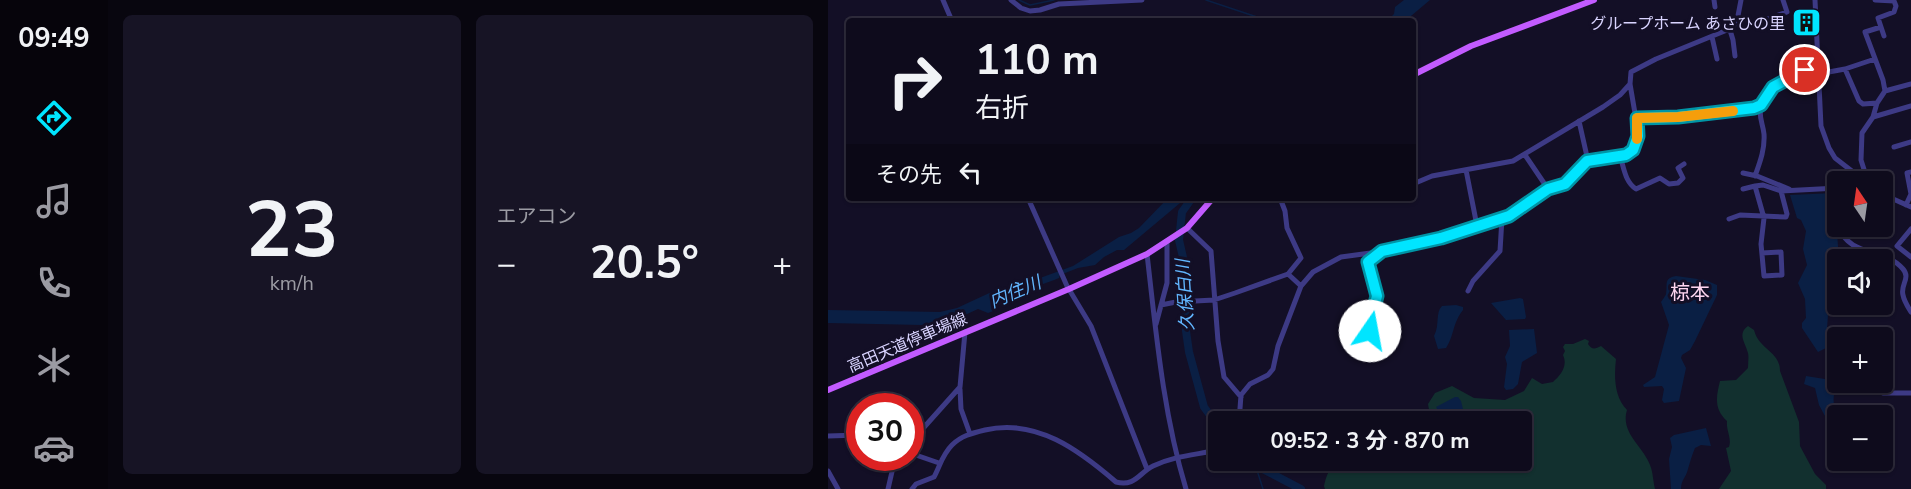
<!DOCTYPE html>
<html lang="ja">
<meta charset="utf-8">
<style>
body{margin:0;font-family:"Nunito Sans","Noto Sans JP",sans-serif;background:#171425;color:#f1f3f6;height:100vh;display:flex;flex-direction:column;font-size:22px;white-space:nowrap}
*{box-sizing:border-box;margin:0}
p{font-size:20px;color:#9b9ba3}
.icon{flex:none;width:33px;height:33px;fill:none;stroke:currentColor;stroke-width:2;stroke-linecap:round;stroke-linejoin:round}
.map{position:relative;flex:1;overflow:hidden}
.panel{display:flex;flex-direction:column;gap:15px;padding:15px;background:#08060f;width:720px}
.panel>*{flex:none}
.hud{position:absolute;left:18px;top:18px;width:570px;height:183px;border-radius:6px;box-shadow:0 2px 4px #0004,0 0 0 2px #2e2b3b;background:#0e0b1c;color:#f1f3f6;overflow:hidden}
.needle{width:39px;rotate:347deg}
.tools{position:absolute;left:999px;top:171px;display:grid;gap:12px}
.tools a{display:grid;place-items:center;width:66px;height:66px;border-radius:6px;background:#0e0b1c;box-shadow:0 2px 4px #0004,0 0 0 2px #2e2b3b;font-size:30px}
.speed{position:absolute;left:18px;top:393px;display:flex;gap:12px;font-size:30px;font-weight:700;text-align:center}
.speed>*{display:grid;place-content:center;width:78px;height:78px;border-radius:50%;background:#0e0b1c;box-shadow:0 2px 4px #0004,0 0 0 2px #2e2b3b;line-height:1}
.speed .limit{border:9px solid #d22;background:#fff;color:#111}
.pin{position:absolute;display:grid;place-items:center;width:51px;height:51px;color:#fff;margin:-26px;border:3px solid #fff;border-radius:50%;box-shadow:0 2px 6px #0007}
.me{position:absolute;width:66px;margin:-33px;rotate:12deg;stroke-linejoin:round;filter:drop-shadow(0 0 4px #0008)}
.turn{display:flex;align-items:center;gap:21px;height:126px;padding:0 30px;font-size:27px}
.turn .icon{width:78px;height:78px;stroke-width:2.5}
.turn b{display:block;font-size:42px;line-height:51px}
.then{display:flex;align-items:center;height:57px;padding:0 30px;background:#0003;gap:12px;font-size:22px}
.big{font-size:45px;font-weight:700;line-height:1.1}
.panel .tile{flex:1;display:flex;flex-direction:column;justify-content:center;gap:9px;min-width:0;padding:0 21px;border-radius:9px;background:#171425}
.panel .dial{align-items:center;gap:0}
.dial b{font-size:78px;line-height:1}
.heat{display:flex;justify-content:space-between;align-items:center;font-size:33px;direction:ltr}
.panel .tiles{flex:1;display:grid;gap:15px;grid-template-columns:repeat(2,1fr)}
.trip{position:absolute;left:380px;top:411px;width:324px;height:60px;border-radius:6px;background:#0e0b1c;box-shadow:0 2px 4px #0004,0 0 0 2px #2e2b3b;font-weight:700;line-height:60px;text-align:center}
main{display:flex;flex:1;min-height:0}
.dock{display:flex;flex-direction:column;width:108px;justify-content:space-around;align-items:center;background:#06040b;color:#9b9ba3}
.dock .icon{width:42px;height:42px}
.dock .selected{color:#00e5ff}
.dock b{font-size:27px;color:#f1f3f6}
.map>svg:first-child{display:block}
</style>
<main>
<nav class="dock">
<b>09:49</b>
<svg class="icon selected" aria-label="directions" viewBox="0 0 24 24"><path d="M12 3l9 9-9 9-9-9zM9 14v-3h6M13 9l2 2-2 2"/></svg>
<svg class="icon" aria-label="music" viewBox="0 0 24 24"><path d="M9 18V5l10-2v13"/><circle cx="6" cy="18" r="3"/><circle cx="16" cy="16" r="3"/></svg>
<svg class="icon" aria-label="phone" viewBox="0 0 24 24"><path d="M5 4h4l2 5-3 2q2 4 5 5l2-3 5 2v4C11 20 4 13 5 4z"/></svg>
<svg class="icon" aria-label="climate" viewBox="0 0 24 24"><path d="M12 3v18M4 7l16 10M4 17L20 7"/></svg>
<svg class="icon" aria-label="car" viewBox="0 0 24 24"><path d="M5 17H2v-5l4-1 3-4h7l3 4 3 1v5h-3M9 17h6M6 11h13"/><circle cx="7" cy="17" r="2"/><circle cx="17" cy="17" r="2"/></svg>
</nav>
<section class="panel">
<div class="tiles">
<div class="tile dial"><b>23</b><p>km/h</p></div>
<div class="tile"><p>エアコン</p>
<div class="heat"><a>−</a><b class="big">20.5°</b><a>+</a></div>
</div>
</div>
</section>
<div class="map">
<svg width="1083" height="489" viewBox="0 0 1083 489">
<rect width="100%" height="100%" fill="#130f26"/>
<path fill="#12302f" d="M920 326 926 330C931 350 952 351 952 371L971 422 972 446 987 474 998 485V489H891L903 471 898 448 901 447C904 438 898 431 899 421 886 409 888 397 892 381L908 380 920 368C920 363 921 357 920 353 917 342 909 334 920 326Z
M757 339 761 341 760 344C764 350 767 349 773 346L788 359C786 376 786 397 799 410 792 433 815 446 822 465 825 472 825 481 827 489H497L496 486C500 469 504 461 523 461 524 461 532 460 533 461 535 461 538 465 540 466 551 472 562 468 570 461L693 460V422L603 421 600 404 607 393 624 386 646 398 677 400 696 391 704 378 714 384 725 382C733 375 740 366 735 355L737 351 735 347 737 344H745Z"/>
<path fill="#0a1f44" d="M576 0H602L577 21H559L566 14 567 7Z
M1006 193 1009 194 1005 223 1009 233 1011 259 1007 288 1001 300 999 329 1000 347 990 352 974 328V323L978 318 977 299 970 283 979 265 975 249 978 231 973 220 969 218 962 195Z
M340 198H358L296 250H289L276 257 267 265 250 268 232 275 231 278C218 284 205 286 193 291 183 295 177 303 167 307L168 310 160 313 150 309 126 320 94 325 0 323V310L112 312 129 308 170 289 171 292 179 295 198 281 201 282 245 266 291 237 303 233 311 228Z
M848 276 877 280 889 285V295L867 341 862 350 854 355 853 358 858 368 851 401 836 403 834 400 836 389 834 386 816 387 815 385 827 377 841 325 833 302C833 302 838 295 838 294 840 285 835 278 848 276Z
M692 298 695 299 698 317 697 319 678 320 663 303Z
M628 305 635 307V310C624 324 627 334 618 348L610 349 606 336C612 325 607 313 614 306Z
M706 329 709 353 694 362 690 384 685 389 678 390 676 387 679 364 677 357 682 346 681 330Z
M978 376 1009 381 1011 384C1003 393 1006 406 1007 416H997L991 405 987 388 976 384Z
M627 397H630L633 401 638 421H616L608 407Z
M878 428 883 446 873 445 867 448C864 455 862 462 860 469 858 478 853 479 853 489H843L841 459 844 447 842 438 846 435Z"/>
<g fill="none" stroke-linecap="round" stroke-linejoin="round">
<path stroke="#0a1f44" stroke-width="1.5" d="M191 0 202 5
M378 0 435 19 448 21
M202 5 226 0
M427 464 435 489"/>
<path stroke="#0a1f44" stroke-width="8" d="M364 198 354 212 351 240 359 275 358 331 361 352 376 407 390 426
M424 460 429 466 473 489"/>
<path stroke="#3d3a85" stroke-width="5" d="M115 0 124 21
M183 0 193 8 202 11 212 10 231 4 314 0
M886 0 887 7
M987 0 993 126 1001 148 1007 158 1038 182
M1047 0 1066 1 1068 6 1066 12 1050 18 1056 36
M934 21 959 12 955 0
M1053 27 1037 32 1055 80 1057 91
M902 30 905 40 907 56
M884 37 889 59
M1017 69 1031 101 1035 104 1049 103
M990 74 1017 69 1047 59
M1045 117 1083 106
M809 118 850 117 908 110 933 105
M751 121 760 161
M1066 147 1083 142
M697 155 720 189
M792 156C796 168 797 182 808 189L832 178 841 184 850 183 855 178 850 168 856 164
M638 170 649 226
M915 173 929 176 961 189
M927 176C932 162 937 149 936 134 935 124 930 116 933 106 939 83 968 71 990 69
M1040 182 1033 160 1034 133 1045 117 1049 103 1057 91 1083 84
M585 184 604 176 685 161 775 107 792 95 802 84
M915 189 927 186
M1054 194 1083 207
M200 198 239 286 263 326 319 469
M1078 205 1083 194 1079 173 1083 172
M901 219 912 215 958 217 959 214 953 191
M1010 226C1023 259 1055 246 1075 269 1083 278 1072 285 1075 295 1076 301 1080 307 1083 312
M1030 226 1043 232 1048 226
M359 228 383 251 390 341 396 377 413 397
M1083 229 1069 246 1083 257
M934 253 953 252 954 275 936 276 933 244 936 218 927 186 935 185 953 191 1010 188
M319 254C328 332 335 413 358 489
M460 274 473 286
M640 291 645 281 672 251 674 218
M333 305 348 302 386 300 407 293 460 274 473 258 459 228 457 211 452 198
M328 324 339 283V242
M530 341 549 327 545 311 549 296 540 262 553 252
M1054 377H1055
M1054 382 1052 389 1055 393H1083
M132 389 133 409 142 434
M411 422 413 395 422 384 440 375 445 369 450 346 473 286 485 272 513 257 572 249 681 216 720 189 737 184 759 161 798 155 805 150 810 131 802 84 803 72 828 59 904 28 909 21 913 0
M0 436 32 435
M82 443 132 387 137 332
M82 453 111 463
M0 471 10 489
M60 489 66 463 70 458
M84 489 88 484 106 477C112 466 114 455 124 445 133 436 144 433 157 430 208 418 251 450 288 482 307 487 311 473 325 466 346 456 367 455 390 450"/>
<path stroke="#c25bff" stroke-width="6" d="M585 75 643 46 766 0
M0 390 241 289 319 254 359 228 385 198"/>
</g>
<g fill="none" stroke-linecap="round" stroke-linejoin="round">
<defs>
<path id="route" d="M542 331 549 327 545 311 549 296 540 262 554 251 613 238 681 216 720 189 737 184 759 161 798 155 805 150 810 136 809 118 850 117 926 108 933 105 945 87 977 70"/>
</defs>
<use href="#route" stroke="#0095a6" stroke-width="15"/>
<use href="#route" stroke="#00e5ff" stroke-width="10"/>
<path stroke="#f59e0b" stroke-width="10" d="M809 139V118L850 117 905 111"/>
</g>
<defs>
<symbol id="building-square" viewBox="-11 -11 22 22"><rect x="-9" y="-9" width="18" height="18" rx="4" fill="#00e5ff" stroke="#130f26"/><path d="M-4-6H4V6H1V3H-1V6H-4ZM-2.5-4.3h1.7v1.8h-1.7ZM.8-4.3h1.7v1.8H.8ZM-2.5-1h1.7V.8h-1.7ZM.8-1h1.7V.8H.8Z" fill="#111"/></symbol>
</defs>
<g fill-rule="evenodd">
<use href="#building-square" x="962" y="6" width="33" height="33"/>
</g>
<g text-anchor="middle" stroke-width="6" stroke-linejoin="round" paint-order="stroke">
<g font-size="16" fill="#d9d4ff" stroke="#130f26" text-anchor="end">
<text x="957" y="29">グループホーム あさひの里</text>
</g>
<g font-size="16" fill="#d9d4ff" stroke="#130f26">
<text transform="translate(79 342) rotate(-23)" y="6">高田天道停車場線</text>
</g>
<g font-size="18" font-style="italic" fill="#62b6ff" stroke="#130f26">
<text transform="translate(187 292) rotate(-23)" y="6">内住川</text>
<text transform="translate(357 295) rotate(-94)" y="6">久保白川</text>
</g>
<g font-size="20" fill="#ffd6f0" stroke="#130f26">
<text x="862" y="299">椋本</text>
</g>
</g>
</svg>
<div class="tools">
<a><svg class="needle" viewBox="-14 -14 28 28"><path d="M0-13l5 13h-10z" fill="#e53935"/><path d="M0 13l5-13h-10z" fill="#9b9ba3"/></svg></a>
<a><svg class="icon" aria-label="sound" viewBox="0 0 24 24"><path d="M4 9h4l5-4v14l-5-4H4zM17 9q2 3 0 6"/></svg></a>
<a>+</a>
<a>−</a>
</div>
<div class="speed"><div class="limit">30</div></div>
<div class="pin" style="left:977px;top:70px;background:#d93025"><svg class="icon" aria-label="arrive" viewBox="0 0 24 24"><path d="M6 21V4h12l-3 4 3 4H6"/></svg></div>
<svg class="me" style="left:542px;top:331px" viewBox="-20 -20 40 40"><circle r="19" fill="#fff"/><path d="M0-13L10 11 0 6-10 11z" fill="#00e5ff"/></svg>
<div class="trip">09:52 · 3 分 · 870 m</div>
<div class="hud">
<div class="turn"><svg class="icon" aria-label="right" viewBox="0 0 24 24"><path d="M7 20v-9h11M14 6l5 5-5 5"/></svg><div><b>110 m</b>右折</div></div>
<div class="then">その先<svg class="icon" aria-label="left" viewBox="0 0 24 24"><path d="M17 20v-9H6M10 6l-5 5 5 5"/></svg></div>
</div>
</div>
</main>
